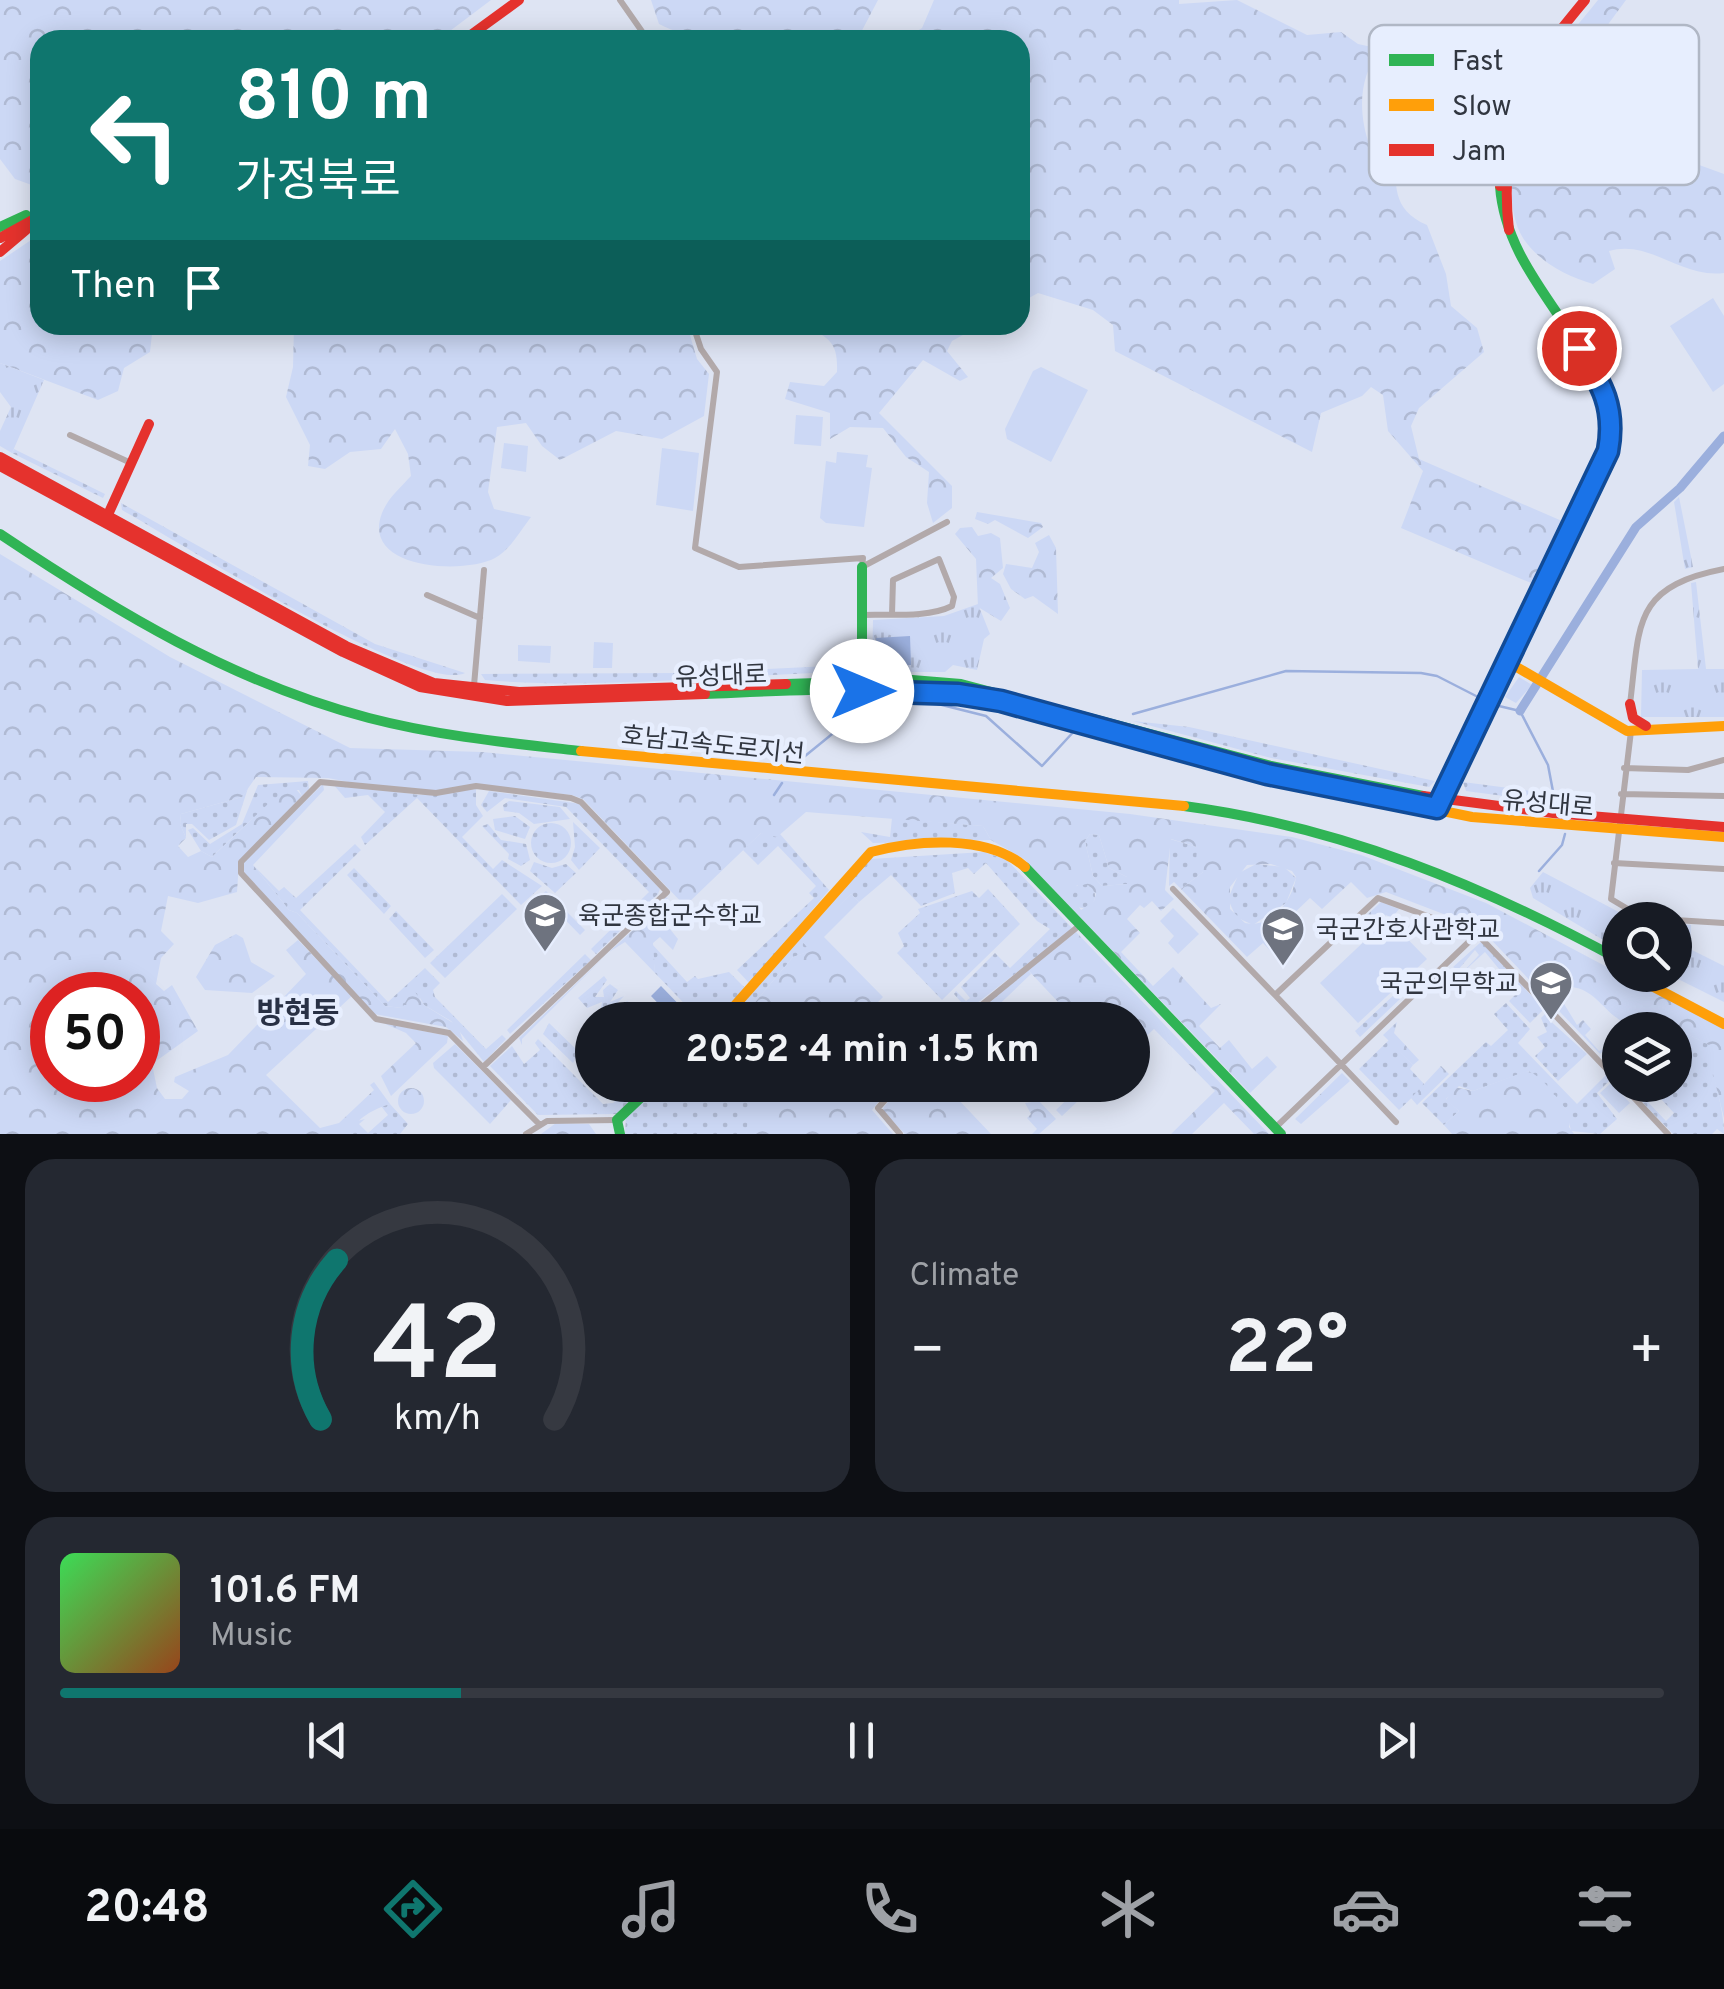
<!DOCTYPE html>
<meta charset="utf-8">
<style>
body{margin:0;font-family:Overpass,"Noto Sans KR",sans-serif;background:#242831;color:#f1f3f6;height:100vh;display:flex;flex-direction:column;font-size:38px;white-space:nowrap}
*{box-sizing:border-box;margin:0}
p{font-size:32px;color:#9ea1a6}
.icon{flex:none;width:55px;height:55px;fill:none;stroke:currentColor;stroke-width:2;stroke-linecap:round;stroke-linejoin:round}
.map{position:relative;height:1134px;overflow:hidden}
.sheet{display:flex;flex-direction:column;gap:25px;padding:25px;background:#0d0f14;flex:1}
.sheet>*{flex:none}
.guide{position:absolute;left:30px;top:30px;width:1000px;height:305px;border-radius:30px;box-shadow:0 5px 25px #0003;background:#0f766e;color:#fff;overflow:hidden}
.fabs{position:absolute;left:1602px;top:902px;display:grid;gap:20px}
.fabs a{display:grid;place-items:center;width:90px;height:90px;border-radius:50%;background:#171b24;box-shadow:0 5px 25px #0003;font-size:50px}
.speed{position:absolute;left:30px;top:972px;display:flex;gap:20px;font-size:50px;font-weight:700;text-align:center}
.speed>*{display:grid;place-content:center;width:130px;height:130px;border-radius:50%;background:#171b24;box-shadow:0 5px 25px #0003;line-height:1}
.speed .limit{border:15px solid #d22;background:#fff;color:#111}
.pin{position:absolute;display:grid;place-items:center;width:85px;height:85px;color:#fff;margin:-42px;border:5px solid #fff;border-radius:50%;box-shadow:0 2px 10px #0007}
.me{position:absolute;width:110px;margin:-55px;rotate:90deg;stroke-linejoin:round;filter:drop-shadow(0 0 8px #0008)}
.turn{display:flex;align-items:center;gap:35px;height:210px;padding:0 40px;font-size:45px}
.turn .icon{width:130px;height:130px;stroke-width:2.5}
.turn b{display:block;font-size:70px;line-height:85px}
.then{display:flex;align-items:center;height:95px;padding:0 40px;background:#0003;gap:20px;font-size:38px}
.big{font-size:75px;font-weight:700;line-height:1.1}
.sheet .card{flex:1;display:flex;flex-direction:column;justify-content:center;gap:15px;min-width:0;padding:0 35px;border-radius:30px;background:#242831}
.sheet .dial{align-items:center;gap:0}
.dial svg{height:260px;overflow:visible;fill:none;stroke:#363941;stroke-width:7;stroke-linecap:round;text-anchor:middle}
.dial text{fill:#f1f3f6;stroke:none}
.song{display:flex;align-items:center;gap:30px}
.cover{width:120px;height:120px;border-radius:15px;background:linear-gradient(135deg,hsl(130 70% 55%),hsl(20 70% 35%))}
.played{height:10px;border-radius:5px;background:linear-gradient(90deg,#0f766e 25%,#363941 25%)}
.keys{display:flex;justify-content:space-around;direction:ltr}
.heat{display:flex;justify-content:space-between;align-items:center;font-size:55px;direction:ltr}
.sheet .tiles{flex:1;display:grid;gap:25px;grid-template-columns:1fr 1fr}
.card:last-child{grid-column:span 2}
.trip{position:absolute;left:575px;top:1002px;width:575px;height:100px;border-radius:50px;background:#171b24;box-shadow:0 5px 25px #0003;font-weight:700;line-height:100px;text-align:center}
.menu{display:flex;height:160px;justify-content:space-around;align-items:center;background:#090b0e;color:#9ea1a6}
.menu .icon{width:70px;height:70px}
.menu .current{color:#0f766e}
.menu b{font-size:45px;color:#f1f3f6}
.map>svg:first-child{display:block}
</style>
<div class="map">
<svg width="1724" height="1134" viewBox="0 0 1724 1134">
<defs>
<pattern id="grass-dots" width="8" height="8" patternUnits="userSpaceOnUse" patternTransform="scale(2.5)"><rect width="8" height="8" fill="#ccd8f5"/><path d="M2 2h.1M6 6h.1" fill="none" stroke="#b0bad3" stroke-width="1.8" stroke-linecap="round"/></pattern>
<pattern id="forest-crowns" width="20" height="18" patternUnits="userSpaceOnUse" patternTransform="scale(2.5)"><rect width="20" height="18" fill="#ccd8f5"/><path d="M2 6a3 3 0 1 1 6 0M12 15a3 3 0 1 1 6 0" fill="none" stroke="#b0bad3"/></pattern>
<pattern id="park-tufts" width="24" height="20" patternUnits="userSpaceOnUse" patternTransform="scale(2.5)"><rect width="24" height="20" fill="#ccd8f5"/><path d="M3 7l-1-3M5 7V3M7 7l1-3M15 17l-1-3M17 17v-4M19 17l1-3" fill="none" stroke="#b0bad3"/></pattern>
</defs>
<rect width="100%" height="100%" fill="#dee4f3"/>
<path fill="url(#grass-dots)" d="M14 449 105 494 103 498 12 453Z
M121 503 375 644 465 673C422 695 172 538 122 510Z
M850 665 844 672C724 675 604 690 485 680L481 674 684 673Z
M1133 721 1189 727 1435 781 1429 787 1271 758Z
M308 781 309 789 302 796 299 790C280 788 229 841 212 857L201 851 188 830 193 828 210 844 242 824 258 785Z
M1463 782 1547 793 1548 802 1466 791Z
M332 783 419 795 476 789V805L483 816 462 837 493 869 502 860 542 886 521 905 417 798 365 845 361 837 385 812 368 795 345 798Z
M248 788 236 825 209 840 192 824H186V838L180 824 181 814 242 797Z
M489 791 581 804 660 889 658 894 596 954 591 949 649 892 566 807 505 798 487 812 481 805Z
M509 801 560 807 570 819 534 824 519 813 504 811 503 805Z
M515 816 530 827 525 839 495 830 493 819Z
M892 818 983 826 991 840 873 843 861 832 890 837Z
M573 822 600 848 579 870 571 860 575 847Z
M531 843a20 20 0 1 1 40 0a20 20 0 1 1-40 0Z
M488 824 501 840 526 844 530 860 521 866 508 859 509 854 482 826Z
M761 833 780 834 829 890 750 984 737 970 814 898 809 893 816 886 778 846 758 865 743 850Z
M1090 834 1099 835 1109 868 1127 877V884L1102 886 1093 876 1085 841Z
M1170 839 1197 847 1203 872 1181 889 1174 882 1169 886Z
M355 844 361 850 300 910 388 1002 425 968 440 983 433 990 435 997 486 1049 502 1035 506 1039 484 1062 451 1021 424 1005 420 998 402 1008 385 1006 297 913 289 910 253 865 279 891 284 887 296 898Z
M984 852 1007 860 1073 929 968 1010 954 994 956 991 966 1001 970 998 961 987 995 953 1010 968 1050 929 1037 921 986 863 974 874 968 868 952 873 955 893 921 906 891 875 859 902 851 894 803 942 811 951 793 957 747 1012 746 1020H725L870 859Z
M534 862 552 868 566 864 576 873 555 893 530 871Z
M1256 864 1284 867 1296 878 1286 903 1253 925 1236 917 1228 899 1239 873Z
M354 868 391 906 384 914 347 875Z
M1071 896a12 12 0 1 1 24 0a12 12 0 1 1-24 0Z
M988 889 1020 924 942 1000 897 953 904 946 898 933 920 913 918 909 972 891 979 898Z
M546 891 585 930 580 935 541 895Z
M502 894 517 909 445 978 430 963Z
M666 897 687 920 678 911 667 925 641 922Z
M396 911 434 950 425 958 389 919Z
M1481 942 1544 1009 1530 1023 1509 1001 1518 992 1485 952 1461 974 1479 955 1475 950 1458 970 1453 967Z
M652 944 687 982 695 976 698 979 729 972 746 989 715 1020H700L655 973Z
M585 954 591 960 510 1034 507 1030Z
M602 959 522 1039V1045L519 1038Z
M1028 970 1031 974 985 1018 970 1017Z
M604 976 607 980 595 997H604L603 990 610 984 618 990 610 1002 624 996 608 1013 620 1017V1008L627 1001 632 1004 618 1020H599L602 1002 587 1008 578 998Z
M1395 994 1400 999 1360 1037 1355 1031Z
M1506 1003 1530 1029 1518 1043 1577 1104 1607 1074 1611 1079 1597 1093 1617 1119 1600 1134 1571 1131 1566 1109C1549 1098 1546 1082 1528 1071L1473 1091 1459 1086 1446 1099 1459 1111 1444 1125 1422 1103 1486 1042 1491 1046 1508 1030 1494 1014Z
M1547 1012 1546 1017 1587 1054 1558 1081 1535 1056 1545 1047 1537 1037 1547 1032 1541 1018Z
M1654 1018 1712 1046C1710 1076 1724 1104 1724 1134L1717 1129 1712 1134H1673L1643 1103 1644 1098 1666 1121 1674 1113 1648 1085H1675V1030H1655Z
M549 1023 579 1052 573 1063 543 1034Z
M538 1039 603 1104 613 1103 632 1085H648L617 1114 538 1115 490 1066 512 1046 524 1064 540 1050 535 1043Z
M1389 1040 1413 1065 1410 1069 1425 1085 1399 1110 1359 1069Z
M455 1044 511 1100 490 1124 434 1068 433 1063Z
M657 1085H753L748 1130 746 1134H625L626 1115Z
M390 1104 408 1124 400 1134H350L353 1122 365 1119 359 1124 368 1133 388 1115 381 1106Z"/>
<path fill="url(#forest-crowns)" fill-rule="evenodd" d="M0 0H491L438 40H40V188L15 179 0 159Z
M651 0H878L857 40C795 40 716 53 659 24Z
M934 0H1179V4L1237 0 1307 35 1341 32 1358 44 1381 49C1358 77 1358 113 1370 147L1394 149C1397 184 1390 209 1427 225L1446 274 1451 306 1477 328 1484 352 1419 408 1411 426 1419 459 1562 521 1531 583 1401 528 1423 471 1388 431 1383 395 1371 387 1362 396 1321 413 1312 452 1115 351 1113 325 1093 310 1038 293 1020 303V40H903L922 28Z
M1598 0H1626L1598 38 1612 57 1588 87 1680 158 1724 174V273C1682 279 1650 239 1609 251L1615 269 1593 284C1566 276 1539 262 1523 238 1498 199 1518 111 1541 74 1557 48 1579 24 1598 0Z
M40 234V325H153L150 352 124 368 118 391 98 400 0 363V261Z
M294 325H687L697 359 709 374 704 416 662 439 616 431 560 460 542 446 526 423 497 427 488 492 494 509 531 517C521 530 510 550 495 558 463 575 360 569 382 513 388 498 400 488 411 476L408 454 395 429 381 449 350 452 325 469 308 466 310 445 286 397 293 367Z
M807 325H981L952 341 947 351 968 377 960 381 923 360 879 413 952 486V508L933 523 927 503 929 472 906 457 883 428 850 427 830 439V413L785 399 790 382 824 386 837 372C838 342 830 340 807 325Z
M977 512 1041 523 1043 527 1028 538 995 520 988 524 975 519Z
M972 527 978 536 991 533 1000 538 1003 568 991 578 1000 584 1010 608 1001 621 978 607 976 559 955 534 960 528Z
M1049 535 1056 548 1058 614 1033 596 1025 599 1011 589 1003 574 1006 564 1032 568 1039 552 1035 543Z
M0 554 170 657 350 748 482 752 1130 814 1292 837 1361 855 1486 903 1724 1029V1118L1709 1058 1711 1046 1655 1018V1030C1607 1030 1604 991 1572 987L1561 999 1577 1025 1583 1020 1591 1029 1585 1035 1599 1051 1608 1047 1600 1054 1480 928 1386 892 1367 898 1351 882 1322 909 1310 898 1268 938 1285 957 1280 961 1263 943 1247 957 1181 889 1203 872 1196 863 1197 847 1171 839 1165 890 1174 899 1161 911 1152 901 1144 908 1140 905 1127 919 1140 933 1121 952 1153 986 1173 967 1211 1008 1221 1004 1199 1026 1220 1048 1229 1040 1252 1069 1267 1056 1277 1067 1250 1093 1024 859 991 840 983 826 806 812 777 837 761 833 685 906 583 799 572 795 476 784 436 791 379 788 328 778 256 777 242 797 181 814 180 824 186 838 178 846 188 857 201 851 212 857 269 803 294 787 302 796 239 862 237 892 198 903 168 896 161 931 174 944 161 958 156 984 164 991 172 985 198 1031 152 1064 157 1088 165 1099H182L189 1091 174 1082 175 1077 228 1055 306 974 286 950 298 940 352 996 266 1075 320 1128 339 1123 374 1090 370 1085 374 1082 390 1104C374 1109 356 1118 350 1134H0ZM1090 834 1099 835 1109 868 1127 877V884L1102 886 1093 876 1085 841ZM1271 864 1292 871 1296 877C1293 900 1271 929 1245 923L1230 909V887L1247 865ZM1077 885H1088L1096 894 1094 901 1081 910 1072 897ZM52 995H138V1080H52Z
M323 784 324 790 253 865 289 910 297 913 385 1006 402 1008 413 989 424 1005 458 1026 463 1041 446 1027 374 1014 243 873 242 863Z
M851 894 859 902 824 937 883 997 868 1012 869 1020H746L747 1012 793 957 810 951 802 941Z
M1381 902 1399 909 1392 918 1386 915 1360 939 1351 930Z
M643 921 665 923 678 939 673 950 660 937 653 943 655 973 625 942 609 952Z
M1076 932 1269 1134H1254L1224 1103 1192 1134H1171L1215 1091 1154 1029 1133 1049 1138 1031 1132 1020 1123 1016 1119 1020H1075L1028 970Z
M236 934 243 938 251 962 275 976 252 993 205 990 196 977 215 945Z
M1397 1022 1394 1033 1419 1060 1413 1065 1383 1035Z
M383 1023 448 1036 447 1043 391 1096 381 1076 416 1043 406 1033Z
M1441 1066 1449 1074 1417 1105 1411 1098Z
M1527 1071C1542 1074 1560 1103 1571 1115L1569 1127 1574 1134H1452L1444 1125 1459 1111 1446 1100 1454 1087 1473 1091Z
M1342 1073 1350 1081 1301 1124 1295 1119Z
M753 1085H892L872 1110 893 1134H746Z
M900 1085H963L954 1095 991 1134H905L882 1110Z
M1082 1085H1095L1062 1116 1056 1110Z
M398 1101a13 13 0 1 1 26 0a13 13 0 1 1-26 0Z
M1039 1101 1056 1119 1039 1134H1032L1037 1129 1027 1118 1031 1114 1025 1103Z
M556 1123 589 1124 596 1134H541Z"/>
<path fill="url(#park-tufts)" d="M0 363 44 380 12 453 0 446V431L11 407 0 392Z
M1679 497 1693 567 1685 569 1674 502Z
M1696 582 1706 669H1724V717H1641L1642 670 1698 669 1691 583Z
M978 604 990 634 984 639 977 670 953 665 945 672H874L872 668 873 620 944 616Z
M1519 677 1532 685 1516 703 1505 697Z
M1543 872 1634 920H1620V950L1533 898 1530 888Z
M1675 924 1691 925 1690 949 1724 966V1002L1670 975H1675Z"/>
<path fill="#ccd8f5" d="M1713 298 1724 316V384L1713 392 1670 326Z
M1041 367 1088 390 1051 462 1007 439 1005 429 1033 371Z
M796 415 823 417 821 446 794 444Z
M504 443 528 446 526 472 501 468Z
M662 448 699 453 693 511 656 505Z
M837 452 868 455 866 467 872 468 864 527 826 523 820 518 826 461 836 463Z
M594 642 613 643 612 668H593Z
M518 645 551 646 550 663 518 661Z
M1173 908 1199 934 1178 954 1168 943 1174 936 1160 921Z
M1388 919 1427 959 1358 1023 1320 983Z
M1611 1083 1630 1103 1619 1113 1600 1093Z"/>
<path fill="#9bafdd" d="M910 636 911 665 877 666 876 638Z
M661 986 694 1020H674L651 996Z"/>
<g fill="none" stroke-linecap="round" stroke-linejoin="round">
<path stroke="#9bafdd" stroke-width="2.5" d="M1499 706 1520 711 1548 765 1555 802
M1133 714 1286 671 1421 673 1437 676 1478 697
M794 765 874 700 914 698 986 716 1042 766 1077 728
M774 795 782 783
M1539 871 1562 845 1565 834"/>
<path stroke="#9bafdd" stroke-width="9" d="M1520 711 1636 527 1680 488 1724 436"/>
<path stroke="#b2a9aa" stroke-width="6" d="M620 0 648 40
M693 325 701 349 717 372 695 548 739 567 863 558 862 567 947 522
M70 435 131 463
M427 595 480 618
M862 615C889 614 928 618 952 606L954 597 939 559 893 580 892 614
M473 697 484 570
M1630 704C1640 624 1632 587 1724 569
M1631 731 1611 899 1643 918 1675 920
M1624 768 1688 770 1724 760
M1621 794 1724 796
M1614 863 1724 869
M1173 889 1275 995
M1675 920 1724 923
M963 1020 1080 925
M483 1067 667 892 581 802 571 798 476 786 436 793 320 782 241 862V873L376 1019 449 1033 538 1123
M898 1085 878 1108 900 1134
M1622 1085 1668 1134
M1396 1122 1275 995 1378 898 1477 934
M1275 1128 1477 934 1620 1083
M526 1134 547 1121 617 1120"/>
<path stroke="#30b455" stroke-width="10" d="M0 227 26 215
M0 534C115 611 234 683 369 718 438 736 510 743 581 751
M862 567V684
M786 684 912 680 961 684 1271 766 1423 796
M705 694C802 690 902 683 998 701 1055 711 1113 732 1169 748
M1441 801 1609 451C1620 349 1507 290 1500 186
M1184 806C1342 827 1481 885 1620 960
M1025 867 1281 1134
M620 1134 617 1120 654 1085"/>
<path stroke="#ff9f0a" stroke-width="10" d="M1508 662 1627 731 1724 726
M1169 748 1267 775 1472 817 1724 837
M581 751 1184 806
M1631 975 1724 1024
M722 1020 871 852C916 840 987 834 1025 867"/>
<path stroke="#e5322d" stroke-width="10" d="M464 40 519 0
M1500 186C1503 97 1531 66 1585 0
M1509 230C1500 155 1517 102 1559 41L1560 32
M0 238 40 216
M0 252 26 230
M0 457 346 646 434 683 519 692 786 684
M0 466 343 652 420 687 507 701 705 694
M106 519 149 424
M1630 704 1633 718 1646 726
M1423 796 1553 813 1724 827"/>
</g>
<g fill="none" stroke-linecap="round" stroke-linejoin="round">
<defs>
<path id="route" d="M862 691 958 694 1001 701 1267 774 1437 808 1608 451C1616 408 1602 384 1579 348"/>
</defs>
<use href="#route" stroke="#114b97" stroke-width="25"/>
<use href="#route" stroke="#1a73e8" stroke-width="18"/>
</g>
<defs>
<symbol id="university-pin" viewBox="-11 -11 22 30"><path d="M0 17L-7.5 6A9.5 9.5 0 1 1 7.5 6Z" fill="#6e737f" stroke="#e7eefe"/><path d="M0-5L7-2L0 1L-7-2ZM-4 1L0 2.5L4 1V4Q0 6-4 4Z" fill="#fff"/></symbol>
</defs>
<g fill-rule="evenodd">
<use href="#university-pin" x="520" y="890" width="50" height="68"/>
<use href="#university-pin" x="1258" y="904" width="50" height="68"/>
<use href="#university-pin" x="1526" y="958" width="50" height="68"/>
</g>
<g text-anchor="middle" stroke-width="9" stroke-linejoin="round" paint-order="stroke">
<g font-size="25" fill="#313640" stroke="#e7eefe">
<text transform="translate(721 675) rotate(-2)" y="9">유성대로</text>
<text transform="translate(713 744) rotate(6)" y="9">호남고속도로지선</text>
<text transform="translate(1548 803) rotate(5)" y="9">유성대로</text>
</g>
<g font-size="25" fill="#313640" stroke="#e7eefe" text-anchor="start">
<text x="578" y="924">육군종합군수학교</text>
<text x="1316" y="938">국군간호사관학교</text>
<text x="1518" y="992" text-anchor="end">국군의무학교</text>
</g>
<g font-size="30" font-weight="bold" fill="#293145" stroke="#e7eefe">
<text x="298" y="1023">방현동</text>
</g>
</g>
<rect x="1369" y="25" width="330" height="160" rx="15" fill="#e7eefe" stroke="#b0b7c5" stroke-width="2.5"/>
<rect x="1389" y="54" width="45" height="12" fill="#30b455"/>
<rect x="1389" y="99" width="45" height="12" fill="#ff9f0a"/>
<rect x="1389" y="144" width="45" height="12" fill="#e5322d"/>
<g font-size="28" fill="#313640">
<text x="1452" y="70">Fast</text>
<text x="1452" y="115">Slow</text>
<text x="1452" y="160">Jam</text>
</g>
</svg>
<div class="fabs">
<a><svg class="icon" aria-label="search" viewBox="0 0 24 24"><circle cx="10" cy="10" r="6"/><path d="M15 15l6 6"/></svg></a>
<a><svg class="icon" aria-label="layers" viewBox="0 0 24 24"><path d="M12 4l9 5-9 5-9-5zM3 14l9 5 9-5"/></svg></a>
</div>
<div class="speed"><div class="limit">50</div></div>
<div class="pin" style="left:1579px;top:348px;background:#d93025"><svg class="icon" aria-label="arrive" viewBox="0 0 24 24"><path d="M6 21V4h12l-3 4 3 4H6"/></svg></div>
<svg class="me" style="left:862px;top:691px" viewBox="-20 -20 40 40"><circle r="19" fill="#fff"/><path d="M0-13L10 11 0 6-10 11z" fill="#1a73e8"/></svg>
<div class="trip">20:52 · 4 min · 1.5 km</div>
<div class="guide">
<div class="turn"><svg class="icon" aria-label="left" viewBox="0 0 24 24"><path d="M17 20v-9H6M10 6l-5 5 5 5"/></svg><div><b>810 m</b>가정북로</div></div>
<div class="then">Then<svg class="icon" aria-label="arrive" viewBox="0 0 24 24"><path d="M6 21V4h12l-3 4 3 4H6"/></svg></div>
</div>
</div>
<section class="sheet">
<div class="tiles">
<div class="card dial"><svg viewBox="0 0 100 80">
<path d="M14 69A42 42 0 1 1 86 69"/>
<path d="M14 69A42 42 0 0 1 19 20" stroke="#0f766e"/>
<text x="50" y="56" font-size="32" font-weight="700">42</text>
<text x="50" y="72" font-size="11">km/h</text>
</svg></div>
<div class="card"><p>Climate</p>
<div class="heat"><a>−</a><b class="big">22°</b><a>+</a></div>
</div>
<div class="card">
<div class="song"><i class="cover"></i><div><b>101.6 FM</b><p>Music</p></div></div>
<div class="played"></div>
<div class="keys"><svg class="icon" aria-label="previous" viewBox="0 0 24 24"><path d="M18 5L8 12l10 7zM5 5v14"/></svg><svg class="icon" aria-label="pause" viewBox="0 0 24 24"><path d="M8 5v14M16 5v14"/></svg><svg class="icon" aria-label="next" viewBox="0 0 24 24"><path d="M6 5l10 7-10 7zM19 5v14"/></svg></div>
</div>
</div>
</section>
<nav class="menu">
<b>20:48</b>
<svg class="icon current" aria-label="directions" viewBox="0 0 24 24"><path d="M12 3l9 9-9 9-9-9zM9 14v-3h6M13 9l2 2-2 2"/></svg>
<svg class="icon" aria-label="music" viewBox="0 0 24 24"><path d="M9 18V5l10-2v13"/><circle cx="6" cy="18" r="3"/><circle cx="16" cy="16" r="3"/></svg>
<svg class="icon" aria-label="phone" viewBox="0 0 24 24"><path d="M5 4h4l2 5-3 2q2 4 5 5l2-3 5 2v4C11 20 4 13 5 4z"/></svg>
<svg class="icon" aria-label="climate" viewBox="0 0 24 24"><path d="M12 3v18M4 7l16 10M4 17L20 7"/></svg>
<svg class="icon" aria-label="car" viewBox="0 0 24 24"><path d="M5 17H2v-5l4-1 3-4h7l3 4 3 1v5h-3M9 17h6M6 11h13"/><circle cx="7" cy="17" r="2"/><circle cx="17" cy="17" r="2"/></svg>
<svg class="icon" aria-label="filters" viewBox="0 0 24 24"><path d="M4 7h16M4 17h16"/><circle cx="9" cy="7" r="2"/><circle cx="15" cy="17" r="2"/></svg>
</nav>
